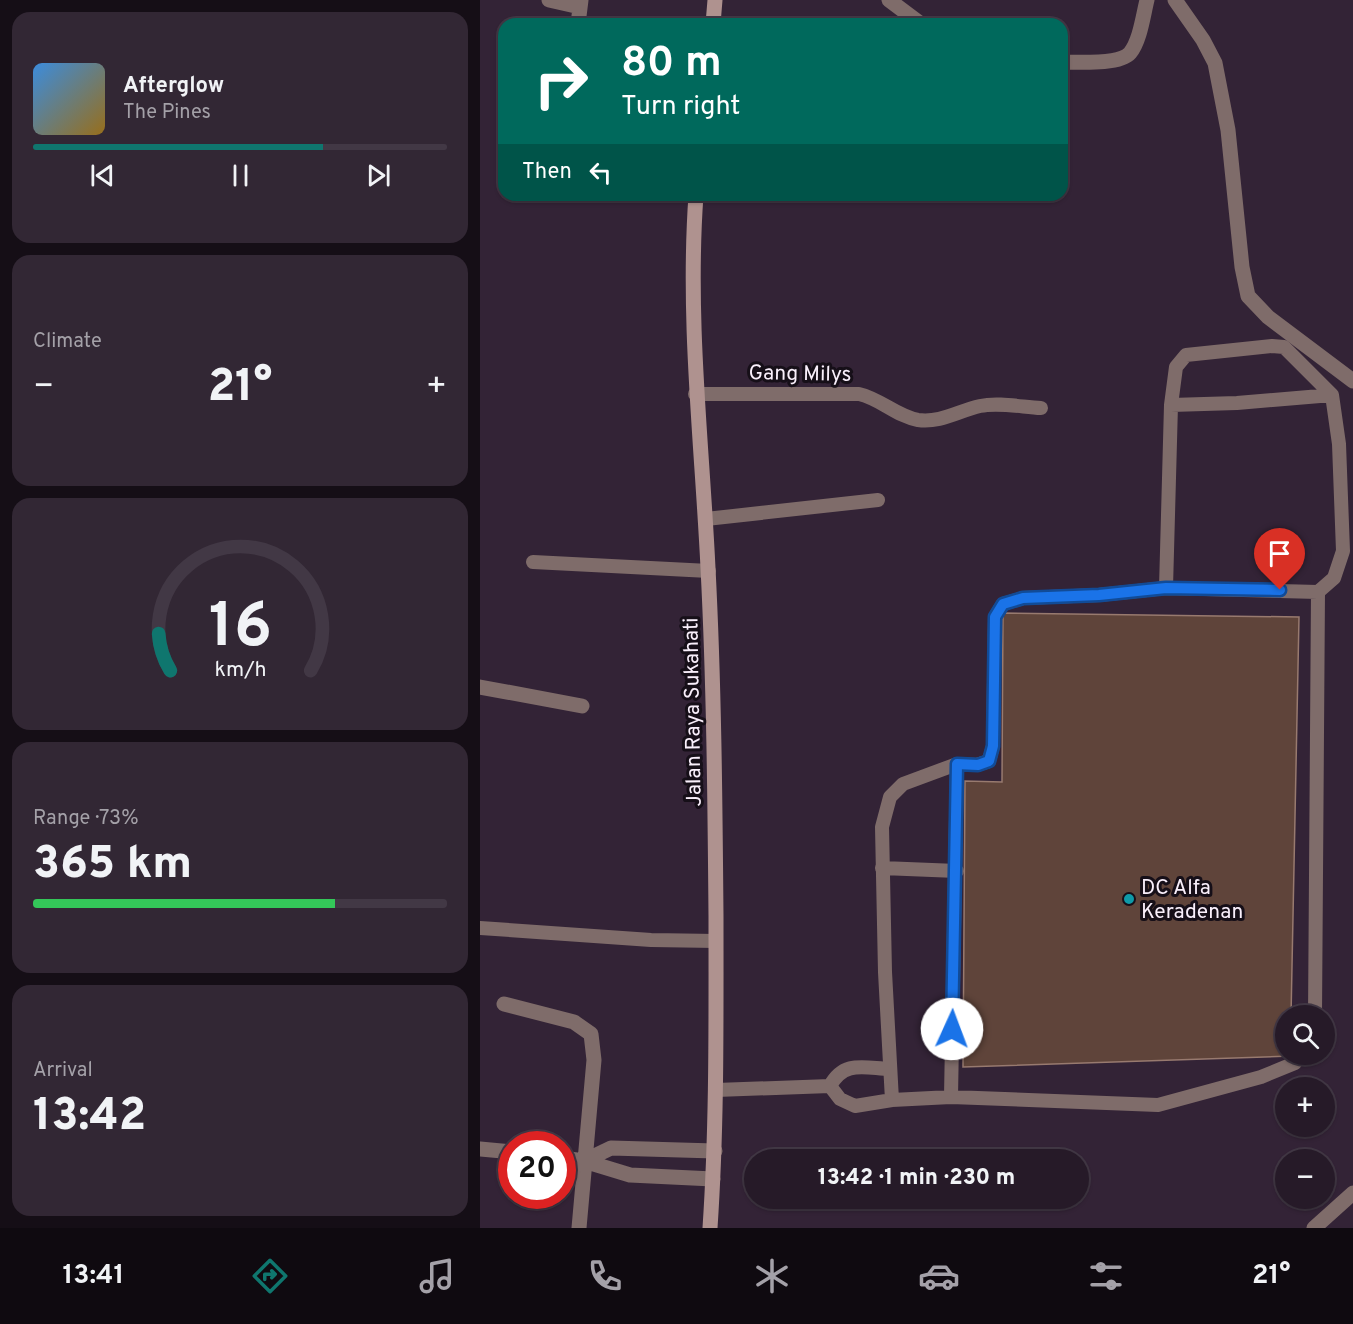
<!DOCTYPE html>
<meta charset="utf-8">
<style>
body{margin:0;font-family:Overpass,sans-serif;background:#322734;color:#f1f3f6;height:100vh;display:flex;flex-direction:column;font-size:22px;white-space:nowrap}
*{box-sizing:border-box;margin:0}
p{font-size:20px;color:#a4a1a8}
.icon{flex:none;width:33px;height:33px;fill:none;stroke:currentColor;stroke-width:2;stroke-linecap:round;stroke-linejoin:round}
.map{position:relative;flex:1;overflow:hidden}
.drawer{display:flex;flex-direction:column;gap:12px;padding:12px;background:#150e16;width:480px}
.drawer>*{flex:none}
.banner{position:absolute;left:18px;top:18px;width:570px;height:183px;border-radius:18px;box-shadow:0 2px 4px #0004,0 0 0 2px #423845;background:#00695c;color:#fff;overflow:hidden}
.fabs{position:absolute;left:795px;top:1005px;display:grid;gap:12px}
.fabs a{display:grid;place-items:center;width:60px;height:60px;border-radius:50%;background:#261a28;box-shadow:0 2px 4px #0004,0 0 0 2px #423845;font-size:30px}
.speed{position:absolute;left:18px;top:1131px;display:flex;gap:12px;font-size:30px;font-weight:700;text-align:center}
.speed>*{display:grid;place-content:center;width:78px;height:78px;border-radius:50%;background:#261a28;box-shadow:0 2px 4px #0004,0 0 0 2px #423845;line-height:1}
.speed .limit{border:9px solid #d22;background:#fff;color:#111}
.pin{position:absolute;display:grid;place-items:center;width:51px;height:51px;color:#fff;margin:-62px -26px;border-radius:50% 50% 50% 0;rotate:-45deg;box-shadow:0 0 6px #0007}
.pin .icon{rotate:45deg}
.me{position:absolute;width:66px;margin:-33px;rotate:2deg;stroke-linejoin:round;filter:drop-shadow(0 0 4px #0008)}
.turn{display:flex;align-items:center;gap:21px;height:126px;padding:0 24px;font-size:27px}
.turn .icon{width:78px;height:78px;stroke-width:2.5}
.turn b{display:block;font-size:42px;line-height:51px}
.then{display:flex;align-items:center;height:57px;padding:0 24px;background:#0003;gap:12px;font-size:22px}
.big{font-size:45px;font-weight:800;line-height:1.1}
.drawer .card{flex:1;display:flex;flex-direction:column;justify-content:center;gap:9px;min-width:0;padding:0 21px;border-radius:18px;background:#322734}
.drawer .dial{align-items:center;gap:0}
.dial svg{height:156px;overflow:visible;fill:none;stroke:#423845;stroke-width:7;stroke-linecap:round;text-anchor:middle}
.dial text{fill:#f1f3f6;stroke:none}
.song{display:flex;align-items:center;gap:18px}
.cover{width:72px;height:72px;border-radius:9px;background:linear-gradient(135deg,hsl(210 70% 55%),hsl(40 70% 35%))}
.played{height:6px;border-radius:3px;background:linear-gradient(90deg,#0f766e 70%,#423845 70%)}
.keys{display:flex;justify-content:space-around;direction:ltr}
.heat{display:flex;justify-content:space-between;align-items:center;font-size:33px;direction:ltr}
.charge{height:9px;border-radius:4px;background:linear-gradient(90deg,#34c759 73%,#423845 0)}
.trip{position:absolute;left:264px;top:1149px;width:345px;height:60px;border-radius:30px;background:#261a28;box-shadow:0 2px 4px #0004,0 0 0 2px #423845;font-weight:800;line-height:60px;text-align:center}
.menu{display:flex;height:96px;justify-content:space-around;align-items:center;background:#0f0a10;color:#a4a1a8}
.menu .icon{width:42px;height:42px}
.menu .selected{color:#0f766e}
.menu b{font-size:27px;color:#f1f3f6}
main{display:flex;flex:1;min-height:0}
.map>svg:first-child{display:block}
</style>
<main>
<section class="drawer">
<div class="card">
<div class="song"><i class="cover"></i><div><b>Afterglow</b><p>The Pines</p></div></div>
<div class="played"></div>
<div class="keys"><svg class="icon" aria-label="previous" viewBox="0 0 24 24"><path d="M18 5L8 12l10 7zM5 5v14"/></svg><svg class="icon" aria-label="pause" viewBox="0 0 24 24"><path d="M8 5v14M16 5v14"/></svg><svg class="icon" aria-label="next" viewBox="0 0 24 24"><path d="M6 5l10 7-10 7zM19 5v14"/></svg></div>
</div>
<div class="card"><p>Climate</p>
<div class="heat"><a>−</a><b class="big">21°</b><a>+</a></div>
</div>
<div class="card dial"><svg viewBox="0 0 100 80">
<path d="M14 69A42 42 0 1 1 86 69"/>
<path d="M14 69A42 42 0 0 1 8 50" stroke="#0f766e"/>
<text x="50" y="56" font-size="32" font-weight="700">16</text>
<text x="50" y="72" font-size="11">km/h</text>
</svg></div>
<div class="card"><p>Range · 73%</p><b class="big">365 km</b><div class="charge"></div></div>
<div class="card"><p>Arrival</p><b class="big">13:42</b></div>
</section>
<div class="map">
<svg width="873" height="1228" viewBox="0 0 873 1228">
<rect width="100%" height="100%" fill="#332336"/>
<path fill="#5f443a" stroke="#987a6f" stroke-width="1.5" d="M523 613 819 617 811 1016H806V1054L811 1056 483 1067 485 781 522 782Z"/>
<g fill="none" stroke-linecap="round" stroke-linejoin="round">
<path stroke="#7f6c6a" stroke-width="14" d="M215 394H379C401 399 416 416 438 420 461 423 478 411 500 406 518 402 542 407 561 408
M226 519 398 500
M53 562 229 571
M686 588 691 405
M838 592 854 578 863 551 859 444 852 395 804 347 792 346 706 355 696 367 691 405 757 403 852 395
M402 868 477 871
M0 928 171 940 236 941
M350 1086 360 1099 375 1106 412 1100 471 1097 678 1105 781 1077 815 1063 822 1054
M350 1086C364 1060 384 1068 410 1069
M236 1090 350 1086
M471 1097 477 764 497 765 509 761 513 746 515 617 523 604 543 598 619 595 686 588 838 592 835 1016
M412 1100 405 972 402 827 410 797 423 784 477 764"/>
<path stroke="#7f6c6a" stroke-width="15" d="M69 0 100 7
M409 0 441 24
M695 0 723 40 735 63 748 130 762 267 768 296 788 317 873 381
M98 24 101 0
M582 62C598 62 640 65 650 53 660 41 663 16 667 0
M0 687 102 706
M24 1004 94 1022 111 1034 114 1060 99 1228
M0 1149 32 1152
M82 1158 104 1161 150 1175 233 1179
M104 1161 131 1148 235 1151
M834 1228 873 1193"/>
<path stroke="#af928f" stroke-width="15" d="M233 24 235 0
M216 195C207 320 222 443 228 568 234 684 235 800 236 916 236 1021 237 1124 230 1228"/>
</g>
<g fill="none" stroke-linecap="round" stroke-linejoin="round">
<defs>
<path id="route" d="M472 1029 477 764 498 765 509 761 513 746 515 617 523 604 543 598 619 595 686 588 800 590"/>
</defs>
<use href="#route" stroke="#114b97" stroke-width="15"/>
<use href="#route" stroke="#1a73e8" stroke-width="10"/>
</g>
<circle fill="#0f9aa8" stroke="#160f18" stroke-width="2" cx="649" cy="899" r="6"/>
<g text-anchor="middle" stroke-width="6" stroke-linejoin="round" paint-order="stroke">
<g font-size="21" fill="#f9effb" stroke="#160f18">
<text transform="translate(320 373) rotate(1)" y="7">Gang Milys</text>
<text transform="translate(212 712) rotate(-91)" y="7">Jalan Raya Sukahati</text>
</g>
<g font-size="21" fill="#f9effb" stroke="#160f18" text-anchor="start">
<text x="661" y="894">DC Alfa<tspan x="661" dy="24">Keradenan</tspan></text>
</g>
</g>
</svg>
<div class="fabs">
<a><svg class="icon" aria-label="search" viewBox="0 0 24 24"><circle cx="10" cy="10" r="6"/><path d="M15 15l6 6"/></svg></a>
<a>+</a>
<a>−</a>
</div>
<div class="speed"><div class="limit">20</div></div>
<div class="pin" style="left:800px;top:590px;background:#d93025"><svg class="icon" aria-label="arrive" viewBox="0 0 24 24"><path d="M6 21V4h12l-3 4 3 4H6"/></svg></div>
<svg class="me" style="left:472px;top:1029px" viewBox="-20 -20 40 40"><circle r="19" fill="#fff"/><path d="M0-13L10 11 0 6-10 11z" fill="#1a73e8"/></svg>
<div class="trip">13:42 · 1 min · 230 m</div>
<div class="banner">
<div class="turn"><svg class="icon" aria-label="right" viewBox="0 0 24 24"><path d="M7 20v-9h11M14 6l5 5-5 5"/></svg><div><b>80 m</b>Turn right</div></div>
<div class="then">Then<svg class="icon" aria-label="left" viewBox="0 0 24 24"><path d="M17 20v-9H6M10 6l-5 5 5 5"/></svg></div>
</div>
</div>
</main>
<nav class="menu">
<b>13:41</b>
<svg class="icon selected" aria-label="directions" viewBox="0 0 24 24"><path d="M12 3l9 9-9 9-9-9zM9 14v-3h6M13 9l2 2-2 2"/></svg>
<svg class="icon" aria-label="music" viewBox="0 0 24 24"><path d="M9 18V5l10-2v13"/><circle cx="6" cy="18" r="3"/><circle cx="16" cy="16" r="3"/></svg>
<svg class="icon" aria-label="phone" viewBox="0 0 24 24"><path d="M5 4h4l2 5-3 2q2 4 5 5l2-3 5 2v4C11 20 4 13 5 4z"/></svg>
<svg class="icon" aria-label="climate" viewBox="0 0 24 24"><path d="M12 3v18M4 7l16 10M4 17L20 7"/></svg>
<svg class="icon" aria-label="car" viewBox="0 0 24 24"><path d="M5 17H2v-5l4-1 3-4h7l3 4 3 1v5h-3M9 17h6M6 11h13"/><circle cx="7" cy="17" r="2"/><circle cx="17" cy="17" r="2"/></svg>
<svg class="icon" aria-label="filters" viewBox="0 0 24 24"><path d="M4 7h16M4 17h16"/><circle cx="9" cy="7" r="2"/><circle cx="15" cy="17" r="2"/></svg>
<b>21°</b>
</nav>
